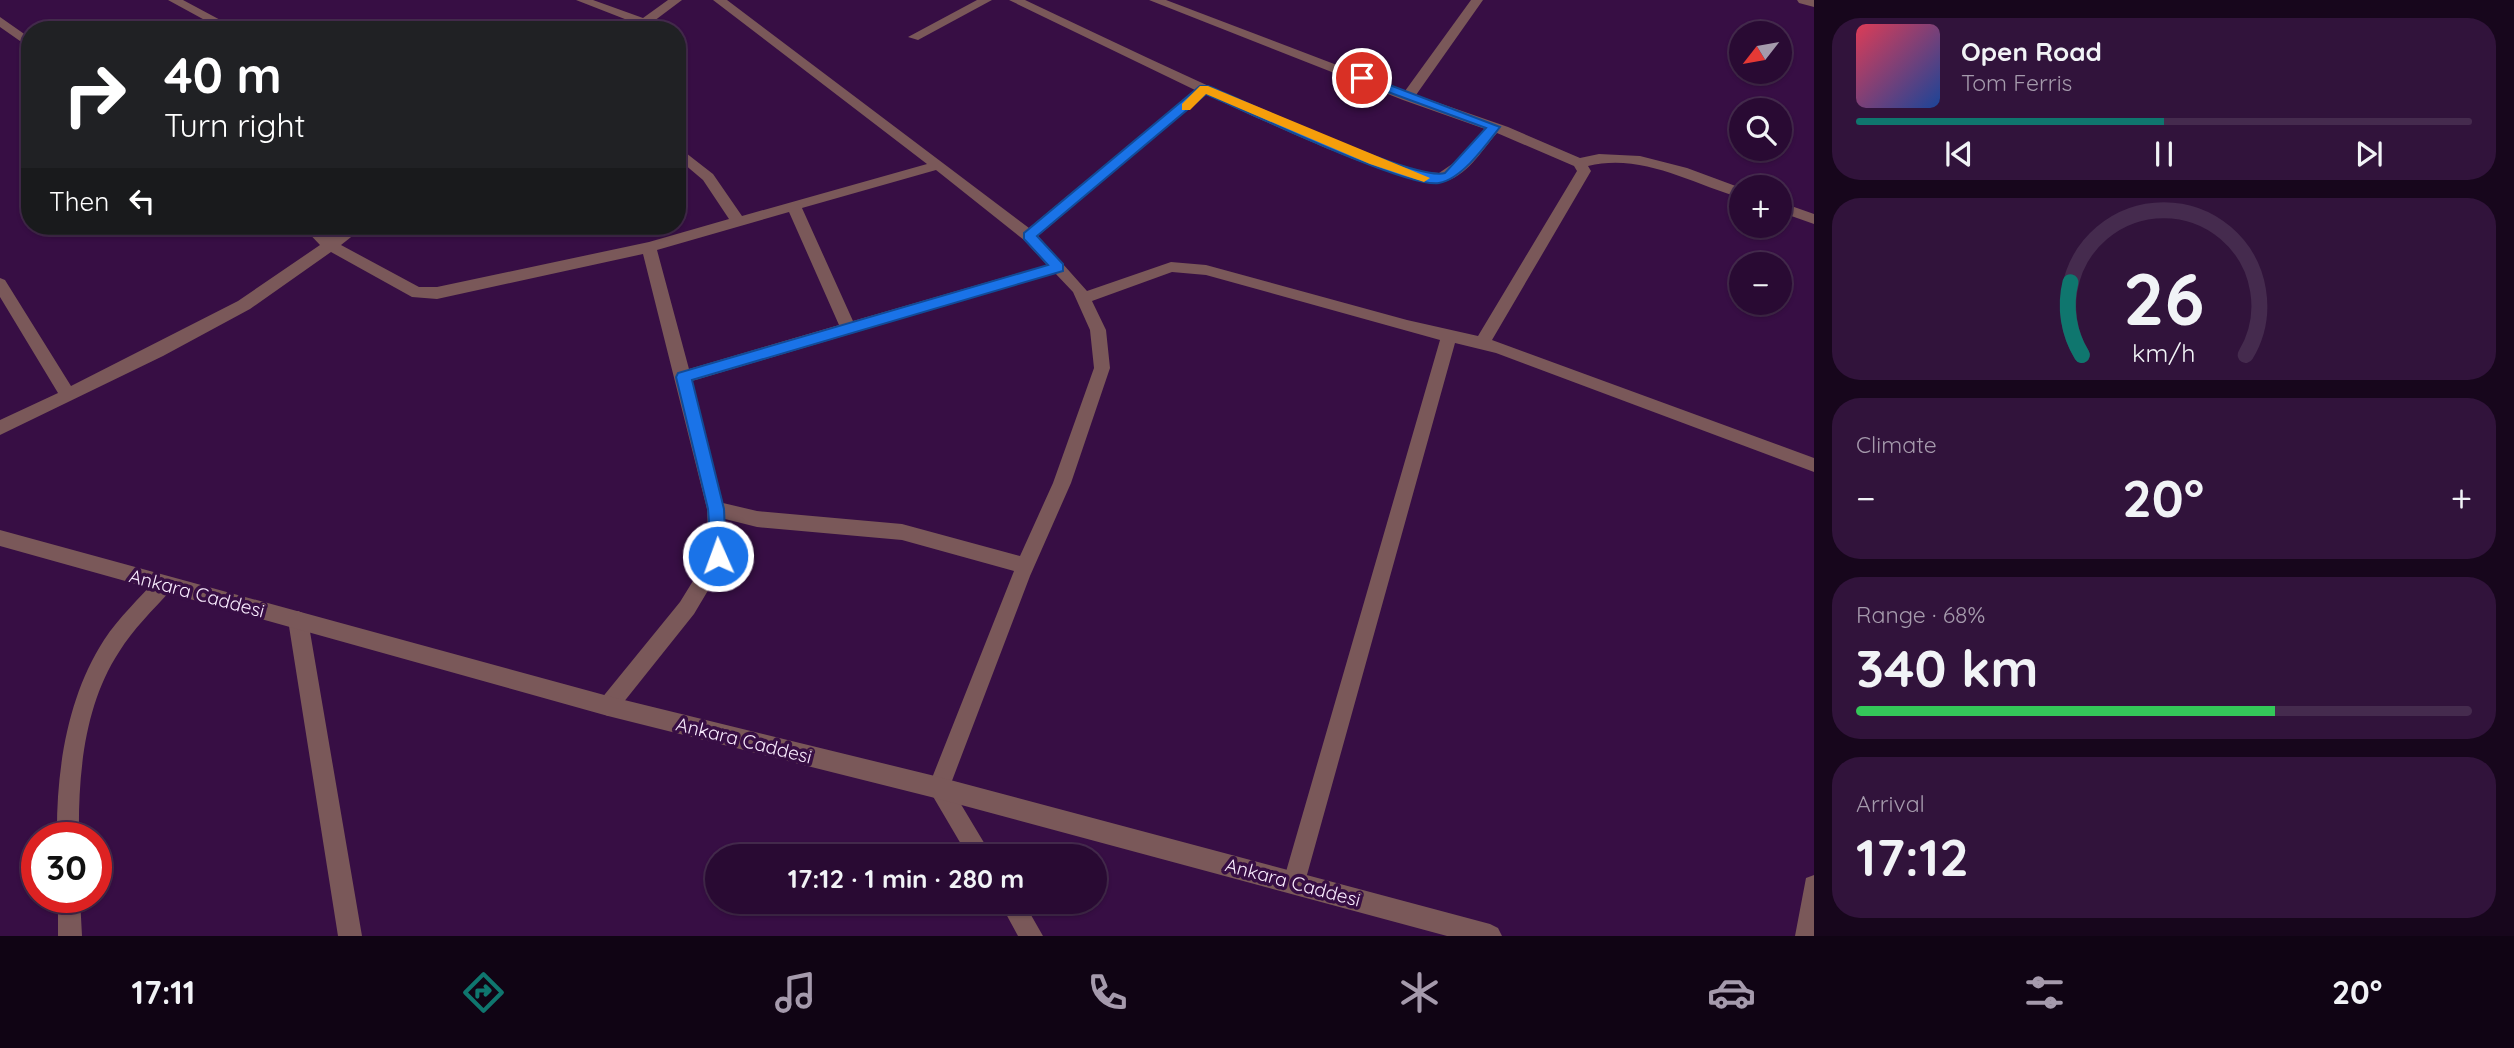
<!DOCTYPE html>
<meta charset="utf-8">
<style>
body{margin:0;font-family:Quicksand,sans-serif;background:#31133b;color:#f1f3f6;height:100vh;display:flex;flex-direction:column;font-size:26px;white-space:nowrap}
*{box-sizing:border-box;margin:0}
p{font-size:23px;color:#a59aac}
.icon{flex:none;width:38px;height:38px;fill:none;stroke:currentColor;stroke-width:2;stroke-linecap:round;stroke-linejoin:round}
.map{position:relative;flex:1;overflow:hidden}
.panel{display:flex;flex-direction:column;gap:18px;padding:18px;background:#17061c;width:700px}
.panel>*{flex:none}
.hud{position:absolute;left:21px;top:21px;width:665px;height:214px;border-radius:28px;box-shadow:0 2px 5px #0004,0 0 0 2px #452b4e;background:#202124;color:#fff;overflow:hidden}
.needle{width:46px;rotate:239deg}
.tools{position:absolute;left:1729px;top:21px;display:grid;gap:14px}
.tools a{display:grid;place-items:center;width:63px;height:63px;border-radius:50%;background:#290a33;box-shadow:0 2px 5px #0004,0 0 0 2px #452b4e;font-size:35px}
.speed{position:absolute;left:21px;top:822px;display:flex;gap:14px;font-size:35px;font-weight:700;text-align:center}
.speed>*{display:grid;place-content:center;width:91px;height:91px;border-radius:50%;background:#290a33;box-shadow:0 2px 5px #0004,0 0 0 2px #452b4e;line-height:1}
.speed .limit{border:10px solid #d22;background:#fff;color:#111}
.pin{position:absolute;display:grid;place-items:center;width:60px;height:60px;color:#fff;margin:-30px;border:4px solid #fff;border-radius:50%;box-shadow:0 2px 7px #0007}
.me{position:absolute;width:77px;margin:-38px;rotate:358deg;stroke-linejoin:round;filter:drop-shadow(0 0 5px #0008)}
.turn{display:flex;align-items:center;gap:24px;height:147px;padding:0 28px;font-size:32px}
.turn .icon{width:91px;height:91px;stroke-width:2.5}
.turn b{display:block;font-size:49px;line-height:60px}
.then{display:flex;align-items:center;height:66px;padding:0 28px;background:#0003;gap:14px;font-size:26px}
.big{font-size:52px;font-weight:800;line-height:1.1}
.panel .widget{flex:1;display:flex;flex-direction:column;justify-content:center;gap:10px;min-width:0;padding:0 24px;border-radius:28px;background:#31133b}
.panel .dial{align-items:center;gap:0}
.dial svg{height:182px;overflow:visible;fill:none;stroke:#452b4e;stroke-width:7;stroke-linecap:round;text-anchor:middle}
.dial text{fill:#f1f3f6;stroke:none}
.song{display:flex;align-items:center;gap:21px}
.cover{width:84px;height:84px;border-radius:10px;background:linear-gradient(135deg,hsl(350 70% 55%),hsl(220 70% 35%))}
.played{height:7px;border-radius:4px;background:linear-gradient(90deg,#0f766e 50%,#452b4e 50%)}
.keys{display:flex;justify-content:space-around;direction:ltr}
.heat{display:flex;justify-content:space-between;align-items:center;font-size:38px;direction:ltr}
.charge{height:10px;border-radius:5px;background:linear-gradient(90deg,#34c759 68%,#452b4e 0)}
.trip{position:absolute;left:705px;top:844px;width:402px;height:70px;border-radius:35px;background:#290a33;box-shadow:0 2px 5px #0004,0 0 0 2px #452b4e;font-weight:800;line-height:70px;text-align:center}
.dock{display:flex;height:112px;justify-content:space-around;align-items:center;background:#100414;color:#a59aac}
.dock .icon{width:49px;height:49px}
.dock .on{color:#0f766e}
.dock b{font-size:32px;color:#f1f3f6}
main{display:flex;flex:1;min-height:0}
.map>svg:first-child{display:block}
</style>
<main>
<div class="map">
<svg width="1814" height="936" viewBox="0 0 1814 936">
<rect width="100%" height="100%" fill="#370e44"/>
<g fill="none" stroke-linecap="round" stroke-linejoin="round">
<path fill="#7a5859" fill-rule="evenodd" d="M168 0H183L239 30H223Z
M576 0H593L643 18 668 0H682L642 30H631L635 23Z
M713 0H727L1029 228 1195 90 1009 0H1025C1118 44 1212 89 1307 129 1349 146 1394 170 1439 173L1458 160 1485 129 1403 100 1149 0H1166L1405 91 1471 0H1483L1416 95 1508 127 1580 158 1599 154 1640 156 1687 168 1741 188V198C1690 183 1642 153 1588 166L1591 171 1492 340 1814 458V472L1496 353 1455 343 1305 882 1302 890 1294 893 1286 890 1283 882 1440 340 1206 275 1172 272 1092 301 1106 330 1110 368 1071 483 1030 576 950 786 992 856H968L928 788 1014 571 902 540 757 527 725 519 727 556 725 562 694 614 615 713 608 716 601 713 598 706 601 699 680 602 709 555 707 509 643 254 437 299 412 297 331 252 250 309 163 356 0 435V420L58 393 0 297V278L5 280 71 386 238 301 320 245 302 226H318L331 237 348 226H365L341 245 419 287H437L649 242 729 219 703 180 677 158V146L713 174 742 216 927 164ZM1205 94C1248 113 1404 189 1442 182 1466 178 1482 150 1497 133L1574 166 1577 171 1478 336 1407 320 1206 265 1171 262 1087 291 1038 236ZM936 170 1024 240 1047 265 853 321 802 208ZM789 212 839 325 689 369 657 250ZM1055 273 1073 292 1090 330 1094 368 1053 483 1020 556 902 524 757 511 723 503 692 381Z
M977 0H992L918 40 908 37Z
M1797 0H1814V7L1799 3Z
M0 17 30 38V48L0 27Z
M1780 202 1814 214V224L1780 212Z
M164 576 171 578 173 584 171 590C153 610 133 629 119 652 84 705 78 776 79 838H57C56 772 67 697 104 640 119 617 140 598 157 578Z
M298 611 305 614 308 620 362 936H338L288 620 291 614Z
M1814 875V936H1795L1806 878Z
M58 898H80L82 936H58Z
M999 901H1023L1043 936H1018Z"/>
<path fill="#7a5859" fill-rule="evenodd" d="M0 530 608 696 939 777 1490 924 1498 928 1502 936H1447L939 799 608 716 0 546Z"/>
</g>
<path fill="#1a73e8" stroke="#114b97" stroke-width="2" d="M1358 76H1366L1500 127C1486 145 1462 179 1439 183 1408 189 1244 110 1206 94L1037 236 1063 264V271L692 380 724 509 726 556 718 563 712 561 708 509 676 377 678 373 1048 265 1024 239V233L1200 86H1208C1247 102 1416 182 1445 173L1486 128 1358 81Z"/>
<path fill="#f59e0b" d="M1200 86H1208L1430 178 1424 182 1370 164 1206 94 1190 110H1182V104Z"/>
<g text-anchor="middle" stroke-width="7" stroke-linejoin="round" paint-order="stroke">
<g font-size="19" fill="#f9ebfe" stroke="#370e44">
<text transform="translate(197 593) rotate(15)" y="7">Ankara Caddesi</text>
<text transform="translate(744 740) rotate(14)" y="7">Ankara Caddesi</text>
<text transform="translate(1293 882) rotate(15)" y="7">Ankara Caddesi</text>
</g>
</g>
</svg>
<div class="tools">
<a><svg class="needle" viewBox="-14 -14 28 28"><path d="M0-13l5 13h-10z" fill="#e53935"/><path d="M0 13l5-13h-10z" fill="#a59aac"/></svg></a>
<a><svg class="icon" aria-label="search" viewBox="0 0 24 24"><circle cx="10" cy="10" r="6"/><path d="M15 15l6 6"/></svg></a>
<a>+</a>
<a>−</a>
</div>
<div class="speed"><div class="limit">30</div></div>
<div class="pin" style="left:1362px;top:78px;background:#d93025"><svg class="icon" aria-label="arrive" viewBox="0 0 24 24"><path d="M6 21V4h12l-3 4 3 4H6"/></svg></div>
<svg class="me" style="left:718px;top:556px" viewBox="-20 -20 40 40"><circle r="17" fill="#1a73e8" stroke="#fff" stroke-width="3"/><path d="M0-11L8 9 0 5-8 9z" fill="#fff"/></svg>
<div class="trip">17:12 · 1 min · 280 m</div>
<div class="hud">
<div class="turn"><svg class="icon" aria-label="right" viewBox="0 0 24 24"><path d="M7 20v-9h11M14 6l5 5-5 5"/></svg><div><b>40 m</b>Turn right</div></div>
<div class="then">Then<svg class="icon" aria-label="left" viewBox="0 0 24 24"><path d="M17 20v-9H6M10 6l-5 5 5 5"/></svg></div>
</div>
</div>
<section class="panel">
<div class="widget">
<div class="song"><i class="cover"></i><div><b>Open Road</b><p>Tom Ferris</p></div></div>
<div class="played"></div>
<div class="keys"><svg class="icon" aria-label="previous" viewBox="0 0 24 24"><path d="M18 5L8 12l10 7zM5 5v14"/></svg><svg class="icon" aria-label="pause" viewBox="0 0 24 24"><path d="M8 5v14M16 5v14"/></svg><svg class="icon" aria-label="next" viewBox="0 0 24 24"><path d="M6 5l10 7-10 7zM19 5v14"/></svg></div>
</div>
<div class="widget dial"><svg viewBox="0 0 100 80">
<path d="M14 69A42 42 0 1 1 86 69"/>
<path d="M14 69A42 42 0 0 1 9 37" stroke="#0f766e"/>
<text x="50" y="56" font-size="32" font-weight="700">26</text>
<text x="50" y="72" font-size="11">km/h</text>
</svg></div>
<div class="widget"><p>Climate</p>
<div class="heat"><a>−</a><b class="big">20°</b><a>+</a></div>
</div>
<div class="widget"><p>Range · 68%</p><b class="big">340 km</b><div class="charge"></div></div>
<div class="widget"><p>Arrival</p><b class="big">17:12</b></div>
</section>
</main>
<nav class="dock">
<b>17:11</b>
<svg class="icon on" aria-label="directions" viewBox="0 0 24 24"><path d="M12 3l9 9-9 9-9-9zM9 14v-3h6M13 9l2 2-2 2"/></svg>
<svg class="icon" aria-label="music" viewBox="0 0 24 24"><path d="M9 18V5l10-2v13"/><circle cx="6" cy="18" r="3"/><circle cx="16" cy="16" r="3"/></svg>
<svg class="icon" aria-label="phone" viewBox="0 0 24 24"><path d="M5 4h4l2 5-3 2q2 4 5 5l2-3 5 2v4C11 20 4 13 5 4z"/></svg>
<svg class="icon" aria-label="climate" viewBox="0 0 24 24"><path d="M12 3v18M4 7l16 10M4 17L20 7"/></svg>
<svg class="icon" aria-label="car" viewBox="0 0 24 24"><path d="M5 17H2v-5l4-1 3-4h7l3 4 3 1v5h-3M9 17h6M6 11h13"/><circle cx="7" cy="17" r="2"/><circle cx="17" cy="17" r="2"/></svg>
<svg class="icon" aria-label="filters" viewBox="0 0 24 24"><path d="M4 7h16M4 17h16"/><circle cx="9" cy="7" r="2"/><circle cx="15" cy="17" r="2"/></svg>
<b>20°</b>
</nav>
